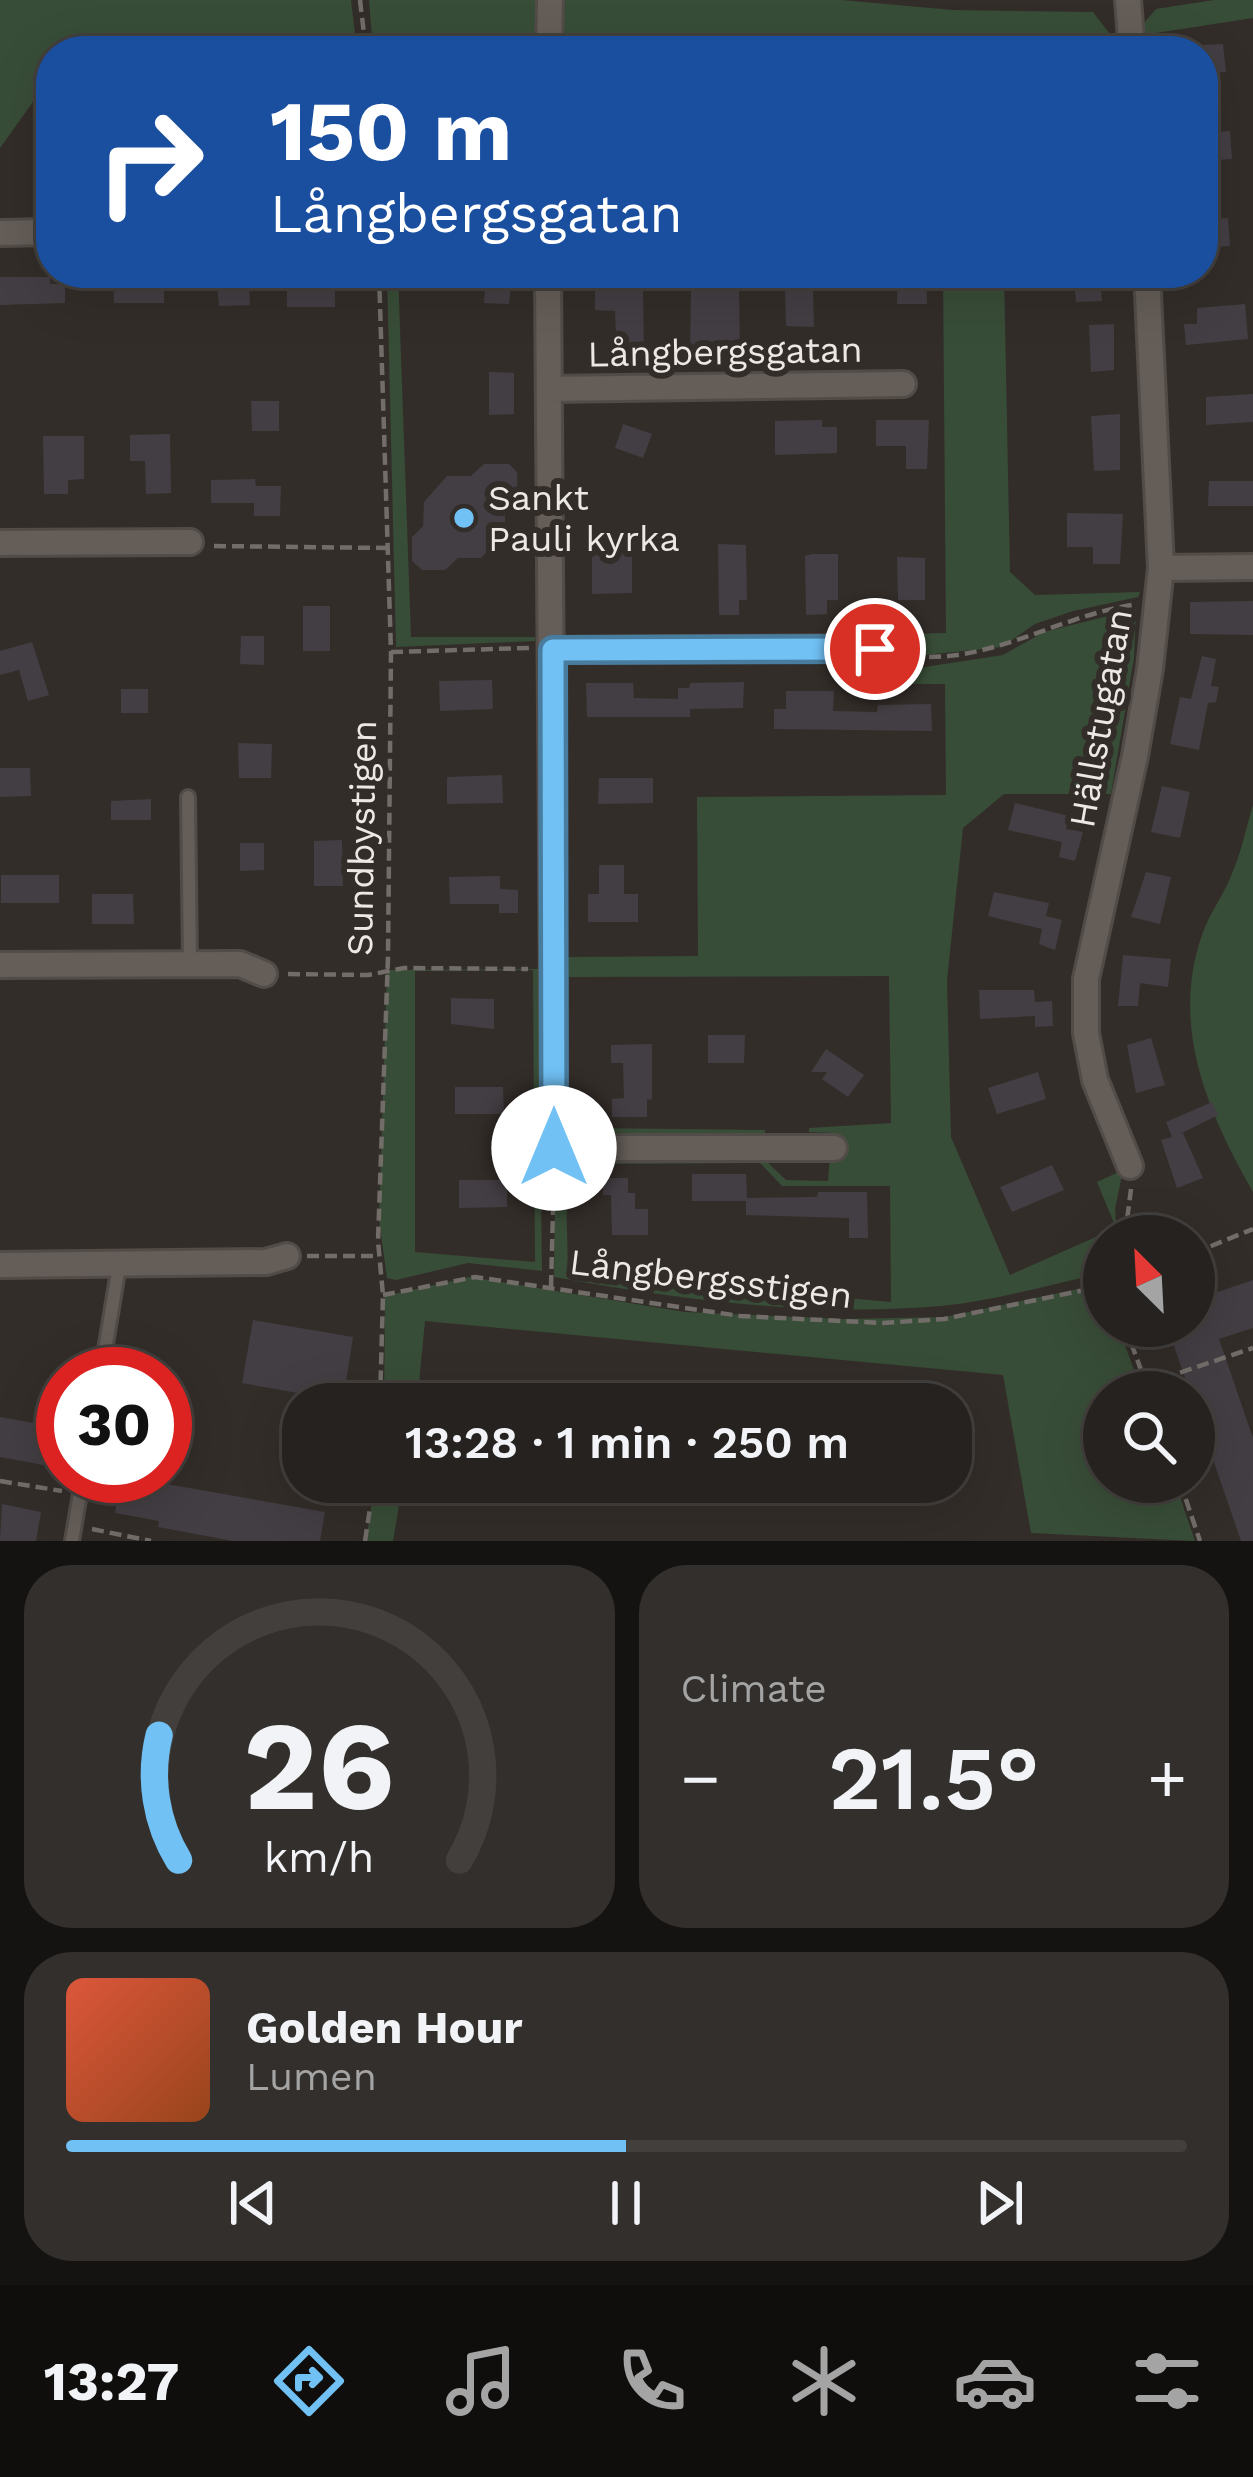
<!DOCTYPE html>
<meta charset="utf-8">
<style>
body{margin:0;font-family:"Work Sans",sans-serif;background:#322f2c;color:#f1f3f6;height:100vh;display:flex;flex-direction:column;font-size:45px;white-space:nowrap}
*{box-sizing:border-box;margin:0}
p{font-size:39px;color:#a4a4a4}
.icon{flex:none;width:66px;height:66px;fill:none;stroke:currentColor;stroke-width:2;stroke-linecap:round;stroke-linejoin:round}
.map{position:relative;height:1541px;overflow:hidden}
.drawer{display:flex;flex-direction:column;gap:24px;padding:24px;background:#151311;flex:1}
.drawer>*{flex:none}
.hud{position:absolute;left:36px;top:36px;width:1182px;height:252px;border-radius:48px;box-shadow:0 12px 48px #0002,0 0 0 3px #423f3d;background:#1a4fa0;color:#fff;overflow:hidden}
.needle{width:78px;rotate:336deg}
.controls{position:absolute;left:1083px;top:1215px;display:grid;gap:24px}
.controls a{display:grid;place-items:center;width:132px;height:132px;border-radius:50%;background:#26221f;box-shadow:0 12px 48px #0002,0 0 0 3px #423f3d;font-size:60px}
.speed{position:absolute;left:36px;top:1347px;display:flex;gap:24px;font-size:60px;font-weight:700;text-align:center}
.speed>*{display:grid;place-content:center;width:156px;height:156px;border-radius:50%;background:#26221f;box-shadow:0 12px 48px #0002,0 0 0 3px #423f3d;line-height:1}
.speed .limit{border:18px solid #d22;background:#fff;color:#111}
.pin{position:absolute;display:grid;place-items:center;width:102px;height:102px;color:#fff;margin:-51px;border:6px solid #fff;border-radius:50%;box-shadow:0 3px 12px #0007}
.me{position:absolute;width:132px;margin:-66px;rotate:0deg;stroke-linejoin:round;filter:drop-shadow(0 0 9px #0008)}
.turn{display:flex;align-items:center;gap:42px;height:252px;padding:0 36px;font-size:54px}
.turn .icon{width:156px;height:156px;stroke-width:2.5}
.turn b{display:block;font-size:84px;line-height:102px}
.big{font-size:90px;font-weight:600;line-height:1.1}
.drawer .card{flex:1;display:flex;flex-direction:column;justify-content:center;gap:18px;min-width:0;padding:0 42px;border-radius:48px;background:#322f2c}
.drawer .dial{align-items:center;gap:0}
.dial svg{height:312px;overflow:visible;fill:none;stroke:#423f3d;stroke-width:7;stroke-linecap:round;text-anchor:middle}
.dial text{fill:#f1f3f6;stroke:none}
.song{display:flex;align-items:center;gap:36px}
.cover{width:144px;height:144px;border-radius:18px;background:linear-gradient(135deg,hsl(10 70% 55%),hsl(20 70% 35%))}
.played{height:12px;border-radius:6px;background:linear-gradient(90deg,#71c1f5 50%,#423f3d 50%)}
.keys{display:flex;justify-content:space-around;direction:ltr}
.heat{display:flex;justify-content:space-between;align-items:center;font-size:66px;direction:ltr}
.drawer .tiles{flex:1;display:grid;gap:24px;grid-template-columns:1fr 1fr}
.card:last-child{grid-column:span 2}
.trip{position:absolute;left:282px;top:1383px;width:690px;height:120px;border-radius:48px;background:#26221f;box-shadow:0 12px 48px #0002,0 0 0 3px #423f3d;font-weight:600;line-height:120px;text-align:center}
.menu{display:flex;height:192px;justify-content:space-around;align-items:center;background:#0f0e0c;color:#a4a4a4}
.menu .icon{width:84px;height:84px}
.menu .on{color:#71c1f5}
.menu b{font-size:54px;color:#f1f3f6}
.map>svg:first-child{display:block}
</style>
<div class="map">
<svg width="1253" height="1541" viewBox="0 0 1253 1541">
<rect width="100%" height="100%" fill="#332d29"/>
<path fill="#384d37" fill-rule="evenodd" d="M0 0H351L357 51H51V99H35L0 148Z
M369 0H539L538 51H373Z
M565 0H841L953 10 1093 12 1113 38 999 51H560Z
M1214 0H1253V18L1143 35 1144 23 1156 9Z
M387 273H398L411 637H535V641L396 647Z
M943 273H1004L1010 572 1035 595 1140 592 1138 597 1073 611 1035 624 1002 647 905 657 904 634 946 633Z
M1136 609 1134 658 1111 794H1004L963 828 947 980 951 1137 1010 1275 1116 1228 1097 1182 1123 1170 1115 1209 1117 1236H1104V1273C1050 1284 996 1301 941 1306 811 1317 681 1300 554 1277L555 1190 568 1179 573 1183 566 1190 568 1272 891 1302 890 1186H782L760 1163 592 1164 582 1174 576 1170 587 1160 763 1158 786 1180 828 1181 832 1133 809 1132V1128L891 1123 889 976 569 977 568 1108 589 1128 765 1130V1134L589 1133 571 1123 566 1114 563 969 568 957 698 956 697 797 946 795 945 684H905V670L1003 655 1044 632Z
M1253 805V1192C1208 1113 1170 1026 1202 935 1209 914 1223 896 1231 876 1241 854 1246 828 1253 805Z
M538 969 542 1271 468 1263 396 1280 387 1278 379 1219 387 970ZM533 970 535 1262 415 1252V971Z
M470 1277 685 1312 843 1319 945 1317 1083 1288 1104 1295V1326H1118L1142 1392H1104V1482H1175L1195 1541 1031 1533 1003 1375 425 1321 417 1404H384L385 1296Z
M375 1482H403L393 1541H366Z"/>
<path fill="#433e43" d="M1223 44 1226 72 1203 73V45Z
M1230 131 1232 159 1203 161V133Z
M1228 218 1230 246 1203 248V220Z
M898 273H926L927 304H897Z
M1080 273H1100L1102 301 1076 302 1074 280 1081 278Z
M486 274 512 276 509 304 484 303Z
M335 275V307H287V276Z
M113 276H164V303H114Z
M0 277H50V284H65V303L0 305Z
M249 285 250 305 219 306 217 286Z
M691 286H739L740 356 690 357Z
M785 289H813L814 327 786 326Z
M643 290 644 356H617L615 311 595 310V291Z
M1245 304 1248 339 1186 345 1184 324H1197V308Z
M1114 324V370L1091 372 1089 325Z
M489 372 514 373V414L489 415Z
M1253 394V422L1206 425V397Z
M251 401H279V431H252Z
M1120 414V470L1094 471 1091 416Z
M822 420V427H837V453L775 455V421Z
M876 420H929L927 469H906V446H876Z
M623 424 652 434 643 458 615 448Z
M170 434 171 493 146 494 145 461H130V435Z
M43 436H84V479L68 480V494H44Z
M484 464H509L517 472 518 498 505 510V533L481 558H458L445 570H422L412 561V537L423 526 424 502 447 476H471Z
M255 479 256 486H281L280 516H254V503H211V480Z
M1209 481H1253V506H1208Z
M1067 513 1123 514 1120 564H1093V547H1067Z
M586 534H632V593L592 594V556H586Z
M718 544 746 545 747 600H739V615H719Z
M812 554H838V600H827V614L806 615 805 556Z
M897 557 925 558V600H898Z
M1253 601V635L1190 634V602Z
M303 606H330V651H303Z
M241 636H264V665L240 664Z
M32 642 49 695 28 701 19 670 0 675V651Z
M1202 656 1216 659 1211 686 1219 687 1216 702 1208 703 1199 750 1170 744 1180 697 1191 699Z
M492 680 493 709 440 711 439 681Z
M744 682 743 708 690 709V717H587L586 683H633L634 698 678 699V688H689L690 683Z
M121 689H148V713H121Z
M786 691H834L833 711 877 712 878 705 931 704 932 731 774 729V709H786Z
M238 743 272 744 271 778H239Z
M0 768H30L31 796 0 797Z
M502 775 503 803 447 804V777Z
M599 778H653V803L598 804Z
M1162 786 1190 792 1180 838 1151 832Z
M151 799V820H111V801Z
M1015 803 1069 816 1066 829 1083 832 1075 861 1059 857 1062 842 1008 830Z
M342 840 343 886H314V841Z
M240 843H264V870L240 871Z
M599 865H624V894H638V922H588V894H599Z
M1146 872 1171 877 1160 924 1131 917Z
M1 875H59V903H1Z
M500 876V889L518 890V913H499V904H450L449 877Z
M994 892 1049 903 1046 916 1062 920 1055 950 1039 944 1042 929 988 916Z
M92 894H133L134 924H92Z
M1123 955 1171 959 1168 987 1140 983 1138 1006H1118Z
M979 990H1034L1035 1002 1052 1001 1053 1026 1035 1027V1016L980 1019Z
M451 998 494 999V1029L451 1024Z
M708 1035H745L744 1063H708Z
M1151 1038 1165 1085 1136 1093 1127 1045Z
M652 1044V1100L647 1099V1117H612V1099L624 1098 623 1063H611V1045Z
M826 1049 864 1075 848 1097 822 1079 827 1072H811Z
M1038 1072 1046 1099 997 1114 988 1088Z
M455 1087H503L504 1114H455Z
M1212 1102 1218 1115 1180 1134 1183 1133 1203 1178 1177 1188 1161 1140 1172 1137 1166 1122Z
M1052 1165 1064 1190 1012 1212 1000 1187Z
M692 1174H746L747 1198 817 1197 818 1192H867L868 1238H849V1218L746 1215V1201H692Z
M603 1178H628V1193H635V1209H648V1235H612L611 1195H603Z
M459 1180H507V1207L459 1208Z
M1253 1280V1328L1219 1339 1253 1438V1541H1241L1194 1404V1392H1190L1167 1326H1194V1300Z
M253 1320 353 1337 343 1401 242 1383Z
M0 1417 62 1428 54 1467 0 1457Z
M121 1476 325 1512 320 1541H233L158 1527 159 1521 115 1513Z
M2 1504 41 1512 36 1541H0Z"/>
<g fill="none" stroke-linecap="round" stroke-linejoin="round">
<defs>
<path id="lane" d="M188 797 190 964
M101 1374 119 1266
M72 1541 83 1476"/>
<path id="street" d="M1128 0 1132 51
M549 51 550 0
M0 233 51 232
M548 273 554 1148H834
M549 389 903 384
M0 543 190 542
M1161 568 1253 567
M552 650 875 648 906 658
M0 965 240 964 264 974
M1130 1166 1095 1080 1086 1033V979L1135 756 1150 669 1161 568 1147 273
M0 1265 266 1262 287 1256"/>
</defs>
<use href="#lane" stroke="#514c48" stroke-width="18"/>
<use href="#street" stroke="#514c48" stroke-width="30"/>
<path stroke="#726d69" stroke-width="4.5" stroke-dasharray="12 6" stroke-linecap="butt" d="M360 0 366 51
M379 273 391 652 388 957 378 1241 383 1295 380 1404
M214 546 388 548
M391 652 529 648
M929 657C1000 657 1062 616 1132 605
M288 974 368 975 404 968 528 969
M1125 1236 1131 1189
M1194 1253 1253 1229
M307 1256H379
M551 1287 554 1172
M383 1295 475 1277 740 1316 883 1323 944 1319 1104 1286
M1125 1326 1149 1392
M1146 1384 1253 1348
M0 1481 62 1491
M1180 1482 1200 1541
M92 1529 151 1541
M365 1541 374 1482"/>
<use href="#lane" stroke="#645d58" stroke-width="12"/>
<use href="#street" stroke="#645d58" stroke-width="24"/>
</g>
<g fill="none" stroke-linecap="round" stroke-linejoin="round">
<defs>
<path id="route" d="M554 1148 553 650 875 649"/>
</defs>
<use href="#route" stroke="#497d9f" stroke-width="30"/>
<use href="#route" stroke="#71c1f5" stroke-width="21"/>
</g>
<circle fill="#71c1f5" stroke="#332d29" stroke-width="4.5" cx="464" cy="518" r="12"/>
<g text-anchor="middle" stroke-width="12" stroke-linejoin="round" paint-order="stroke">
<g font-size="36" fill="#ece8e5" stroke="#332d29">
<text transform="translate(725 351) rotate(-1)" y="13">Långbergsgatan</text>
<text transform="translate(1100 718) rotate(-80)" y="13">Hällstugatan</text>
<text transform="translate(361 838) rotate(-89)" y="13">Sundbystigen</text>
<text transform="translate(711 1278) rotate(7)" y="13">Långbergsstigen</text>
</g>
<g font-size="36" fill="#ece8e5" stroke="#332d29" text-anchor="start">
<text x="488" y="510">Sankt<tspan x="488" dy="41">Pauli kyrka</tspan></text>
</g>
</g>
</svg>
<div class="controls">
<a><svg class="needle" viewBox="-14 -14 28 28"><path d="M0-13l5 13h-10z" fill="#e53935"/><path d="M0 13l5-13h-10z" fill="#a4a4a4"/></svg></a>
<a><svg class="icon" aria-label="search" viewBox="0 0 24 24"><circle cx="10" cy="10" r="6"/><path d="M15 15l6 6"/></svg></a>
</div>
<div class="speed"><div class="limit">30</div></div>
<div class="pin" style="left:875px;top:649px;background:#d93025"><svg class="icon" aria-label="arrive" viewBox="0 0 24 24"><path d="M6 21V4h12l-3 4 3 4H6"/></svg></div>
<svg class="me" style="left:554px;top:1148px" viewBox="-20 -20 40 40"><circle r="19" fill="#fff"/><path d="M0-13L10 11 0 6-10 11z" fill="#71c1f5"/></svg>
<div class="trip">13:28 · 1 min · 250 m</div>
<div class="hud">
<div class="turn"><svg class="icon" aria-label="right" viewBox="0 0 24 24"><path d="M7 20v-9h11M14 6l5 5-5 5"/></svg><div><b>150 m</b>Långbergsgatan</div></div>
</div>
</div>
<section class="drawer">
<div class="tiles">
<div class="card dial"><svg viewBox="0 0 100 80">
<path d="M14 69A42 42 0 1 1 86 69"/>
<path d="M14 69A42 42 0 0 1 9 37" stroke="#71c1f5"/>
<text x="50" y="56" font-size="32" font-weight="700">26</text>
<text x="50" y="72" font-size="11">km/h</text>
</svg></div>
<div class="card"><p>Climate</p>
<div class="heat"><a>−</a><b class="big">21.5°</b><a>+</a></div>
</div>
<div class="card">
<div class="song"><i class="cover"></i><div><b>Golden Hour</b><p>Lumen</p></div></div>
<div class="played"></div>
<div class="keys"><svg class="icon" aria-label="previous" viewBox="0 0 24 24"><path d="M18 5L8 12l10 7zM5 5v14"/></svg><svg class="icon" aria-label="pause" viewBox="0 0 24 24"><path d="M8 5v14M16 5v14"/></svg><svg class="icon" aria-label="next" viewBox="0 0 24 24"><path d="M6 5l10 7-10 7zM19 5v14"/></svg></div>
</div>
</div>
</section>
<nav class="menu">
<b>13:27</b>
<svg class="icon on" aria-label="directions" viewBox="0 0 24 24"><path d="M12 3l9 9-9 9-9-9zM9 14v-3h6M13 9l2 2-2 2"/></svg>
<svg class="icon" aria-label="music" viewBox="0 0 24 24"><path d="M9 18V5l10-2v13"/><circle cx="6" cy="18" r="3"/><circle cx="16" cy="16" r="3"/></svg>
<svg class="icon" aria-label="phone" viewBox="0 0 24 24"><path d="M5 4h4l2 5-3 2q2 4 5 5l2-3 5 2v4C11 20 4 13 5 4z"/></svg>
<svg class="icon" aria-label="climate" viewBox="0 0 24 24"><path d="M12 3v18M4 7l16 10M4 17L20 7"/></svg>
<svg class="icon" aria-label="car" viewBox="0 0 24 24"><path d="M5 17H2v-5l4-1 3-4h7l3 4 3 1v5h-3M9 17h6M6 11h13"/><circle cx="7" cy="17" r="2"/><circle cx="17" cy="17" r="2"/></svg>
<svg class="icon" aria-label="filters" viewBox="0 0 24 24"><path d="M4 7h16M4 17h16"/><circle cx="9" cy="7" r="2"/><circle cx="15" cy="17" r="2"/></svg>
</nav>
